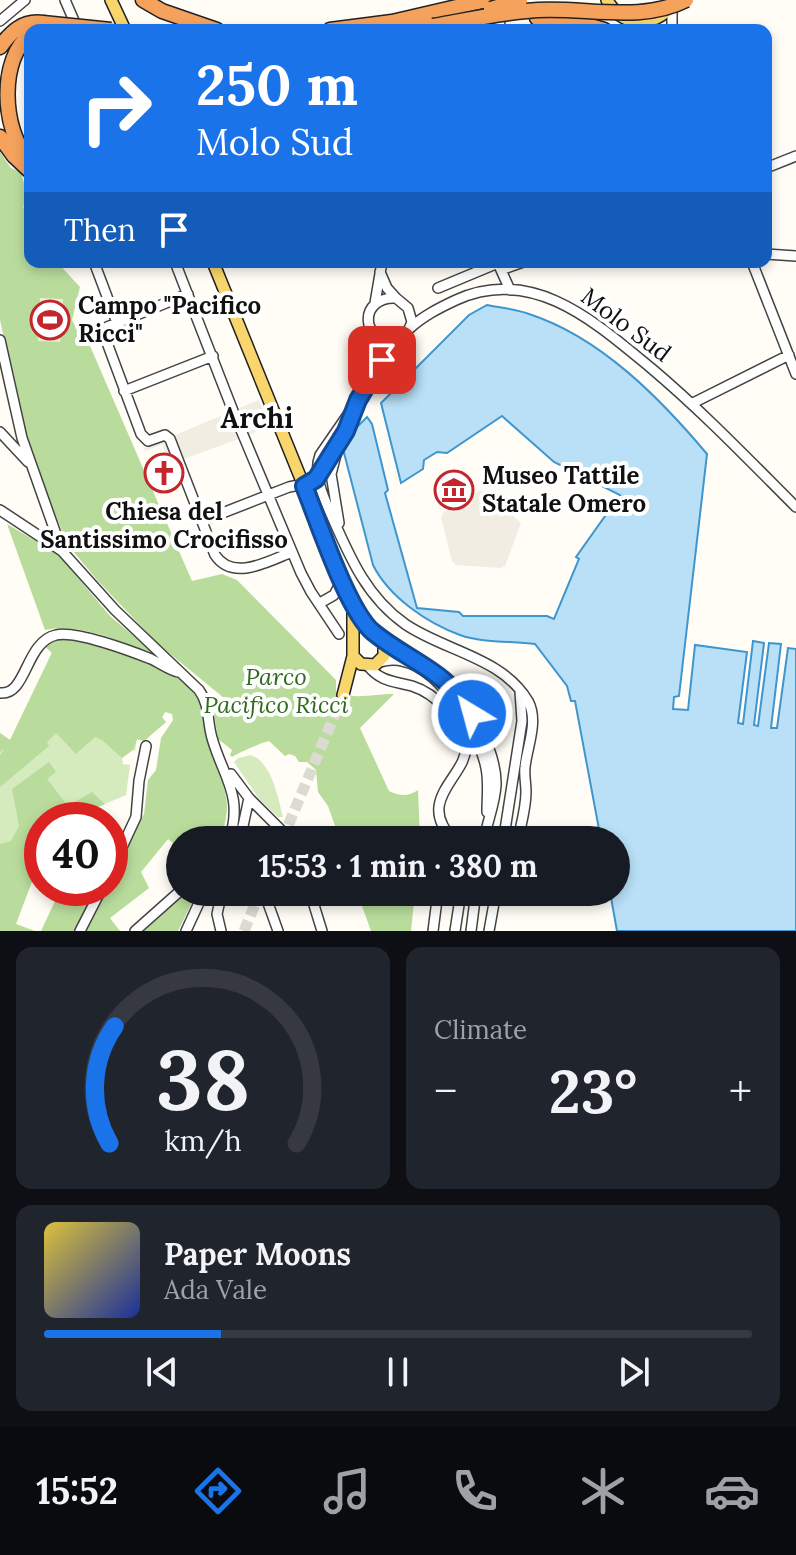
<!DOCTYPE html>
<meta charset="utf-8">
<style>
body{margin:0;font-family:Lora,serif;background:#20242c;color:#f1f3f6;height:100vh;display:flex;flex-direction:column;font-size:30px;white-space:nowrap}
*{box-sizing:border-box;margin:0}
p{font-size:26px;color:#9ea1a6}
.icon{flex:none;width:44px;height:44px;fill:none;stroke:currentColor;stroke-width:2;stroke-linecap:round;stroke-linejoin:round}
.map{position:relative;height:931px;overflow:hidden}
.sheet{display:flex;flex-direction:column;gap:16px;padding:16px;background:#0d0f14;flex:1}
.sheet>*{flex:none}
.hud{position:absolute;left:24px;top:24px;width:748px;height:244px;border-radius:16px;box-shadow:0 4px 12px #0003;background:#1a73e8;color:#fff;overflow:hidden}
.speed{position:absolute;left:24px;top:802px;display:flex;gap:16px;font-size:40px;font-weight:700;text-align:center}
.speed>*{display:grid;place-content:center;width:104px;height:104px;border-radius:50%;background:#171b24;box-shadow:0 4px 12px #0003;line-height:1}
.speed .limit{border:12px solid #d22;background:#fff;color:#111}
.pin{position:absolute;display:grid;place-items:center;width:68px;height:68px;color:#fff;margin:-34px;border-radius:16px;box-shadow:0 4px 12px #0006}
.me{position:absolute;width:88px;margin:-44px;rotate:323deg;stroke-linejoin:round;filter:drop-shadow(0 0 6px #0008)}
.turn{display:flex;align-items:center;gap:28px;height:168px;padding:0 40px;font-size:36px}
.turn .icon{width:104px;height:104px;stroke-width:2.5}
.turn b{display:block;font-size:56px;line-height:68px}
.then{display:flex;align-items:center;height:76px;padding:0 40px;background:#0003;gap:16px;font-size:30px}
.big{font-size:60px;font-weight:700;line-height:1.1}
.sheet .card{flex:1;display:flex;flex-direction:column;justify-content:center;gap:12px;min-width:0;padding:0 28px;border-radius:16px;background:#20242c}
.sheet .dial{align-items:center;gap:0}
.dial svg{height:208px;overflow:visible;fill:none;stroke:#363941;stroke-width:7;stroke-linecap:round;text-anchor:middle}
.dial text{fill:#f1f3f6;stroke:none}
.song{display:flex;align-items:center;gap:24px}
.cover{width:96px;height:96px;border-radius:12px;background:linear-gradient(135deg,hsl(50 70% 55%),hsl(230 70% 35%))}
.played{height:8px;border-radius:4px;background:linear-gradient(90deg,#1a73e8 25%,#363941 25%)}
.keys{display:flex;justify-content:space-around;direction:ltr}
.heat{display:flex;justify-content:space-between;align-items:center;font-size:44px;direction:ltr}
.sheet .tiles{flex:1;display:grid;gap:16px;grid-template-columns:1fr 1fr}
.card:last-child{grid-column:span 2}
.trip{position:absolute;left:166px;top:826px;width:464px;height:80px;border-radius:40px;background:#171b24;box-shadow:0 4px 12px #0003;font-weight:700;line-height:80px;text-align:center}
.tabs{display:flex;height:128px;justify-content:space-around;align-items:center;background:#090b0e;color:#9ea1a6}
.tabs .icon{width:56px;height:56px}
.tabs .on{color:#1a73e8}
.tabs b{font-size:36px;color:#f1f3f6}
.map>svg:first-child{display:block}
</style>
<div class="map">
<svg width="796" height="931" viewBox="0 0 796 931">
<rect width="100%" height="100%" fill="#fffdf5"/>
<path fill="#d5ebbd" d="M52 652 166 711 162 717 166 722 144 741 137 739 135 751 133 750 122 758 123 764 130 765 126 795 67 820H42V831L25 838 39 851 36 871 13 931H0V733L10 740Z
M251 755C272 763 278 797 283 817H278L259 799 234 762 238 758Z"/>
<path fill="#b9dc9c" d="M0 152 11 168 21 172 29 203 23 206 30 220V262H57L80 287 72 320 80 335 90 346 192 581 222 574 237 580 336 680V692C357 700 372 694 394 694L360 728 389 791C400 796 408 797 418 790L420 840H340L328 806 318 792 316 770 307 762H299L295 756 289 754 285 756 269 741C263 742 238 753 232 757L230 755 232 750 218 739 214 713 224 698 158 644 97 580 68 545 36 469 25 435 0 320Z
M7 524 58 554 110 616 156 655C123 643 81 622 45 630Z
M68 638C106 648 184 663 201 705 207 721 209 741 214 758 226 795 233 802 220 840H180V849L168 839 141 872 149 888 110 918 120 931H84L105 888H110V879L144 814 148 780 156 770 161 738 173 720 172 714 165 712 162 717 166 722 144 741 137 739 133 750 122 758 102 740 95 737 76 754 56 733 47 742 49 746 0 787V755L5 748 0 752V733L10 740 52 653 44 646 57 639Z
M49 762 56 772 47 779 68 806 92 792 105 804 67 820H42V831L25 838 39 851 36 871 16 924 35 931H0V844L11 841 19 826 12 789Z
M61 888H98L77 931H41Z
M186 892H197L178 931H143Z
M357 892H415L411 931H371Z"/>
<path fill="#e6f2cf" d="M40 298 63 299 60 342 38 341Z"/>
<path fill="#f1ede2" d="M259 400 270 426 244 437 170 464 163 447 166 443 146 451 144 448Z
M479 491H485L521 523 505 566 501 568 456 565 452 561 441 518 443 513Z"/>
<path fill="#b9e0f7" stroke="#3f96cf" stroke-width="2" d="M487 305C501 308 516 309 529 314 600 337 660 398 707 454L679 696 674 697 673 709 688 710 695 645 747 652 738 723 743 724 753 641 764 643 754 725 758 726 769 643 781 644 771 728H777L788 648 796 649V931H617L610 892H616V840H601L575 701H571L567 686 535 644C511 641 482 643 460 635 427 623 389 597 373 565L343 449 353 431 367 417 372 424 388 490 385 493 417 608 459 612 463 616H547L554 619 579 559 576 557 620 495 554 462 502 416 447 453 437 452 424 460 423 469 401 483 381 403 469 315Z"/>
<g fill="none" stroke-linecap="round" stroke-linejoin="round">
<path stroke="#dbdad3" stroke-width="11" stroke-dasharray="11 5.5" stroke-linecap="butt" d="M282 840 343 695
M244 931 260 892"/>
<defs>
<path id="minor" d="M65 0 78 30
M499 9 500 30
M0 21 25 0
M672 30V5
M766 168 796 156
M766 254 796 256
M94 262 117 323
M175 262 233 411 301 573 311 592 339 634
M752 262 796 374
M380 272 387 288 396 298
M438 288 498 263 501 270
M510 290 501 270 523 262
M188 294 107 327 103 332 141 434 148 441 165 435 170 439 215 555C233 582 269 561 292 552
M375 303 382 262
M409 329C423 316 439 308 456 300 533 265 595 322 651 368 702 411 748 459 796 507
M0 340 22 438 62 551
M382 360C381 354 381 347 379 341 376 335 371 332 369 325 365 307 380 297 396 298L408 308 412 322 409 329 388 349 358 400 320 455C312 476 325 500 333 519 351 560 368 598 405 624 444 651 502 657 528 701 539 721 527 747 525 767 524 775 526 783 526 792 526 808 521 824 518 840
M124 391 213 356
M693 403 789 355
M0 432 28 462
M337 451 331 474 339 523
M0 510 62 551 115 610 199 690C210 705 207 721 212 738 223 777 244 796 229 840
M202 521 289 487 314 482 346 431
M320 603 334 595 342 580
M384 640C402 654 424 662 442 676 468 697 497 752 496 785 495 804 487 822 484 840
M380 662C429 646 478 728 486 768 489 782 487 797 487 812
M368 666C381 682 394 681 412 686 437 694 459 719 465 745 471 774 412 799 454 840
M0 693C27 696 25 642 56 635 75 630 131 651 151 659 160 663 169 670 178 672
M231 774 249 798 291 840
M240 840 249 798
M500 840 505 830 522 721 520 692
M110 873 136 817 139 781 146 746
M264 892 278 931
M310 892 322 931
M80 931 102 888
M135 931 180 891
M186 931 204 892
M221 931 217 914 222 892
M433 931 438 892
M455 931 461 892
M471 931 476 892
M489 931 496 892"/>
<path id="major" d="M111 0 125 30
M607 0C622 27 652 28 672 6
M213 262 353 607 373 632 384 640V656L375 665 361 664 353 656V607
M343 695 353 656"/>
<path id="highway" d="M143 0 162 11 217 30
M537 18 574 21 604 30
M330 30 392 22 487 0
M414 30 433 26
M30 36C0 55 0 131 30 160
M0 47C11 32 23 20 43 23
M0 137 14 156 30 171"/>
</defs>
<use href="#minor" stroke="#444" stroke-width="12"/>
<use href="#major" stroke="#222" stroke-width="14"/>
<use href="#highway" stroke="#222" stroke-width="17"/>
<use href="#minor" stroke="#fff" stroke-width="9"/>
<use href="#major" stroke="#f9d66b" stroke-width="11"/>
<use href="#highway" stroke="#f5a25d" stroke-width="14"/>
<defs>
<path id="highway-bridge" d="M491 9 520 0
M43 23 111 30
M433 26C468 20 503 12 538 10 586 7 641 23 686 0"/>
</defs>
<use href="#highway-bridge" stroke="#222" stroke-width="17" stroke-linecap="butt"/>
<use href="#highway-bridge" stroke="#f5a25d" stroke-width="14"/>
</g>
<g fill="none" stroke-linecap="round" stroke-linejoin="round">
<defs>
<path id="route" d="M382 360 358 400 346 431 316 479 304 486C318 520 347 610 373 632 408 661 448 671 472 714"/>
</defs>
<use href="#route" stroke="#114b97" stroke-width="20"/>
<use href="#route" stroke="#1a73e8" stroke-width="14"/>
</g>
<defs>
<symbol id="stadium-ring" viewBox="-11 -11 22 22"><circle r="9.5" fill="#fff" stroke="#c4262e" stroke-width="1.5"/><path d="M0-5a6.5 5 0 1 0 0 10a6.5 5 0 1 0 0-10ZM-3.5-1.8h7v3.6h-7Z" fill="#c4262e"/></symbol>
<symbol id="church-ring" viewBox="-11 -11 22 22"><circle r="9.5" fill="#fff" stroke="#c4262e" stroke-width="1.5"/><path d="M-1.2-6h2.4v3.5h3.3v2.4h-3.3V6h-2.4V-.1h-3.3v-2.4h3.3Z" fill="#c4262e"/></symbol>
<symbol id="museum-ring" viewBox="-11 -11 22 22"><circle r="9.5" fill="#fff" stroke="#c4262e" stroke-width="1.5"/><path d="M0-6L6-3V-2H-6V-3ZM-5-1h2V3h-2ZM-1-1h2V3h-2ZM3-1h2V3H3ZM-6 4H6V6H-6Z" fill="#c4262e"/></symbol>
</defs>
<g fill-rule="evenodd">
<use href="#stadium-ring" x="28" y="298" width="44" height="44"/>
<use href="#church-ring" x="142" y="451" width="44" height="44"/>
<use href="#museum-ring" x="432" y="468" width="44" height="44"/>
</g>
<g text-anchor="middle" stroke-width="8" stroke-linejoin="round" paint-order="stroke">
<g font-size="24" font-weight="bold" fill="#111" stroke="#fff" text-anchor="start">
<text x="78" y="314">Campo "Pacifico<tspan x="78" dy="28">Ricci"</tspan></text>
<text x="482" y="484">Museo Tattile<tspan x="482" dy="28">Statale Omero</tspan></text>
<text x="164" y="520" text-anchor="middle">Chiesa del<tspan x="164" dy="28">Santissimo Crocifisso</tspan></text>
</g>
<g font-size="24" fill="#111" stroke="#fff">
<text transform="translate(626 325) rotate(37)" y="8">Molo Sud</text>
</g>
<g font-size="24" font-style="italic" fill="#2f6b1f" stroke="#fff">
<text x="276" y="685">Parco<tspan x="276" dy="28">Pacifico Ricci</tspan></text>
</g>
<g font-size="28" font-weight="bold" fill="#111" stroke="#fff">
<text x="257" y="428">Archi</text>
</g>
</g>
</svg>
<div class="speed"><div class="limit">40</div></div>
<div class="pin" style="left:382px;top:360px;background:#d93025"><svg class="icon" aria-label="arrive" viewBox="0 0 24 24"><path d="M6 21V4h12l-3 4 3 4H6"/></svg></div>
<svg class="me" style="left:472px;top:714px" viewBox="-20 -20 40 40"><circle r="17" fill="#1a73e8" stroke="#fff" stroke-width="3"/><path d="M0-11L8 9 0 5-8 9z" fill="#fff"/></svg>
<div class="trip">15:53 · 1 min · 380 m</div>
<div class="hud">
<div class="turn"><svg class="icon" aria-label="right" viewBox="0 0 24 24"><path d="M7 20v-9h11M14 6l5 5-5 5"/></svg><div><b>250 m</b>Molo Sud</div></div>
<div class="then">Then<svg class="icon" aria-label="arrive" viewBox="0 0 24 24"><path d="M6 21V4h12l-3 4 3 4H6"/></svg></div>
</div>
</div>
<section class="sheet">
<div class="tiles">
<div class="card dial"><svg viewBox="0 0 100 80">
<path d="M14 69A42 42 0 1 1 86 69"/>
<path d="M14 69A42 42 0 0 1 16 24" stroke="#1a73e8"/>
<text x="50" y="56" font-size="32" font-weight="700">38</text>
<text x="50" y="72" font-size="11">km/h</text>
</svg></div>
<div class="card"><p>Climate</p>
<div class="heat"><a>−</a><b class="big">23°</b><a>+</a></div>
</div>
<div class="card">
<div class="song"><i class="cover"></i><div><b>Paper Moons</b><p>Ada Vale</p></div></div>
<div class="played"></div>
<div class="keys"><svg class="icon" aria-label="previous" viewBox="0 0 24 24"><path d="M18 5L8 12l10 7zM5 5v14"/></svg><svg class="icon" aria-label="pause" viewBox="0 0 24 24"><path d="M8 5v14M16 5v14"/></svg><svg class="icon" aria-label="next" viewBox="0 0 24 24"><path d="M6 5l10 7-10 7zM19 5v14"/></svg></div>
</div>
</div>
</section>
<nav class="tabs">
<b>15:52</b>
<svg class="icon on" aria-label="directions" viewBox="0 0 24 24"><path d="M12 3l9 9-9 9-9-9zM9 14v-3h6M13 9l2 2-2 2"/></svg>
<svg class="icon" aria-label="music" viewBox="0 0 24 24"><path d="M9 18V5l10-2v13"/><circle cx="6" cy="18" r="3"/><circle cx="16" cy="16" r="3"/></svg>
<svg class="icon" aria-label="phone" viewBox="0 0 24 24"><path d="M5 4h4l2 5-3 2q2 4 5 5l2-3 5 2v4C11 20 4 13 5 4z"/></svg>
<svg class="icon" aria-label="climate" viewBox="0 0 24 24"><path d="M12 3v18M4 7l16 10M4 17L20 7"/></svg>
<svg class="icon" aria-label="car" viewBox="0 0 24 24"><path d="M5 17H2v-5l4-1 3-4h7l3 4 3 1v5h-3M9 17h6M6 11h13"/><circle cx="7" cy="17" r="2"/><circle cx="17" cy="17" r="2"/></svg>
</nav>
